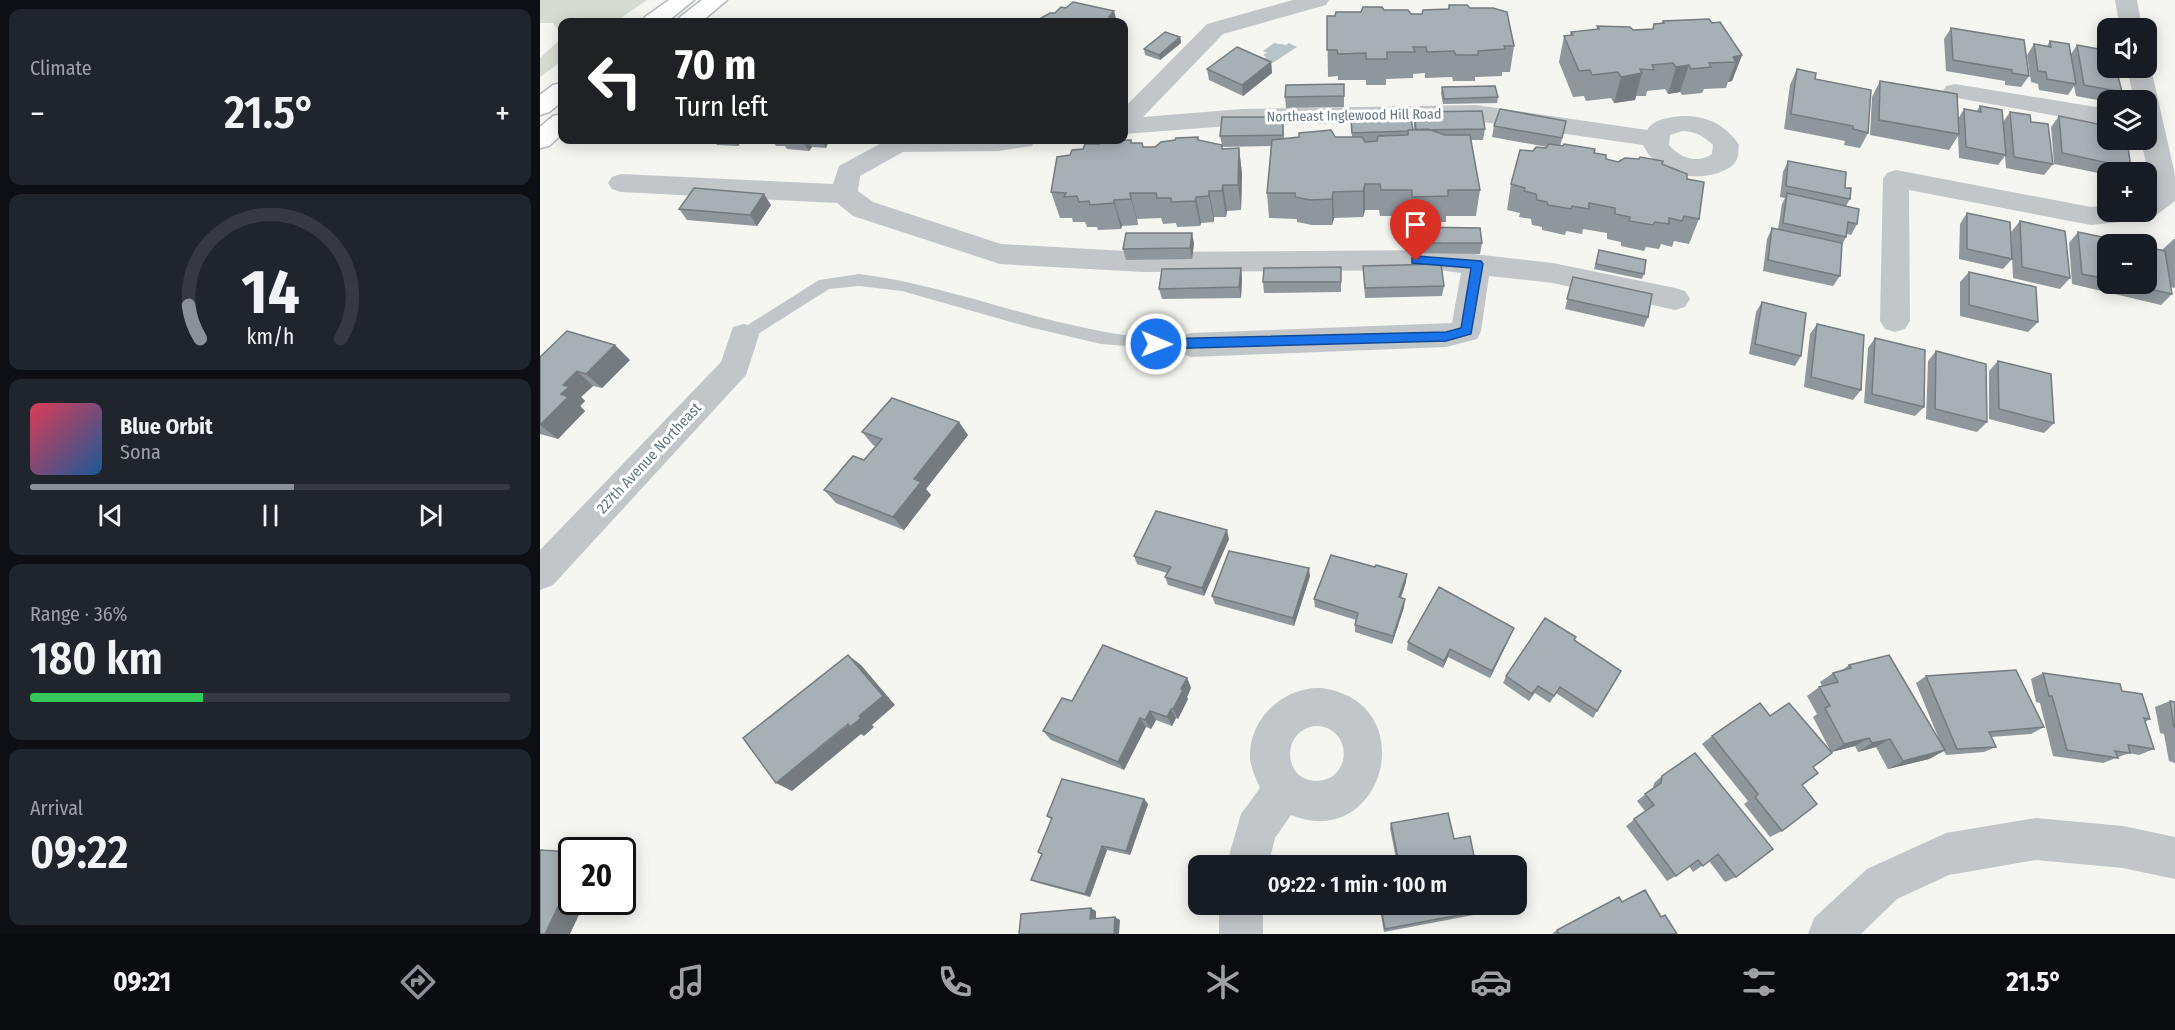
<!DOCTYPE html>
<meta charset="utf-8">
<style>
body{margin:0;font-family:"Fira Sans Condensed",sans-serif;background:#20242c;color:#f1f3f6;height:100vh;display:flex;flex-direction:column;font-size:22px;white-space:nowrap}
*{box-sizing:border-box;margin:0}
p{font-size:20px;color:#9ea1a6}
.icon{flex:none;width:33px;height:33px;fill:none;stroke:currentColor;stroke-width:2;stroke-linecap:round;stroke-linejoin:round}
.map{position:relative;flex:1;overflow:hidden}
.details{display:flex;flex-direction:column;gap:9px;padding:9px;background:#0d0f14;width:540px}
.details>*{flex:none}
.guide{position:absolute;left:18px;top:18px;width:570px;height:126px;border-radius:12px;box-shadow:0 3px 15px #0003;background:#202124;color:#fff;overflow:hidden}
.buttons{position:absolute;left:1557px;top:18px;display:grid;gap:12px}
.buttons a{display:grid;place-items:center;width:60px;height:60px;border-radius:12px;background:#171b24;box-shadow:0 3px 15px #0003;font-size:30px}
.speed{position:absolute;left:18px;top:837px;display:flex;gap:12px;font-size:30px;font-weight:700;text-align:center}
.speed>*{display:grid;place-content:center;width:78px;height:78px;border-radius:50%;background:#171b24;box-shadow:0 3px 15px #0003;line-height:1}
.speed .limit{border:3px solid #111;border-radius:9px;background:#fff;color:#111}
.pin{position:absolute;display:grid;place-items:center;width:51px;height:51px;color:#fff;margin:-62px -26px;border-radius:50% 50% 50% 0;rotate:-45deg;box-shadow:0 0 6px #0007}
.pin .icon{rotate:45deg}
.me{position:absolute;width:66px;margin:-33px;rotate:91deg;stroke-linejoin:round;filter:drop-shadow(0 0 4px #0008)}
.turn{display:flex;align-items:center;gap:21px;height:126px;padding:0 18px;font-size:27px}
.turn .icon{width:78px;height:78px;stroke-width:2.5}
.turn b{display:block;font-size:42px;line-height:51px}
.big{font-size:45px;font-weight:600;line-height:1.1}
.details .card{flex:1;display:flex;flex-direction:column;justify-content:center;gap:9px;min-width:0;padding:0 21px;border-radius:12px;background:#20242c}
.details .dial{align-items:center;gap:0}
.dial svg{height:156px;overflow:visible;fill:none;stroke:#363941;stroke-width:7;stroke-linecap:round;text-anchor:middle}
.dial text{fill:#f1f3f6;stroke:none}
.song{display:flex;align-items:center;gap:18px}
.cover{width:72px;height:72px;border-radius:9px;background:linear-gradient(135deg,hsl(350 70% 55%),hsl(210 70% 35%))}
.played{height:6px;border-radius:3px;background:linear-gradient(90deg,#8c9099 55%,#363941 55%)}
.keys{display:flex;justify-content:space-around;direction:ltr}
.heat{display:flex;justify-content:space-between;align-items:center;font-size:33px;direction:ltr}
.charge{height:9px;border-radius:4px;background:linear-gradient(90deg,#34c759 36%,#363941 0)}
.trip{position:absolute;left:648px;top:855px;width:339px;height:60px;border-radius:12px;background:#171b24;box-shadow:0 3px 15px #0003;font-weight:600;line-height:60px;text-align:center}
.tabs{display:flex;height:96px;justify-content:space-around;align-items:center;background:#090b0e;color:#9ea1a6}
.tabs .icon{width:42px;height:42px}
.tabs .on{color:#8c9099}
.tabs b{font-size:27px;color:#f1f3f6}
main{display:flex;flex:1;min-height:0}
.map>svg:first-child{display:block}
</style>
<main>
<section class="details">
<div class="card"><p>Climate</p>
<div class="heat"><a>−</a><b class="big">21.5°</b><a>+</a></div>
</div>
<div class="card dial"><svg viewBox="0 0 100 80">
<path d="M14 69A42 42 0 1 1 86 69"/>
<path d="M14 69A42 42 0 0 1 8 52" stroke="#8c9099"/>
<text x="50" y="56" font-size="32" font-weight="700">14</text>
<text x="50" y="72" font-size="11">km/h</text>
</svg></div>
<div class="card">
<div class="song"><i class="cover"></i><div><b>Blue Orbit</b><p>Sona</p></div></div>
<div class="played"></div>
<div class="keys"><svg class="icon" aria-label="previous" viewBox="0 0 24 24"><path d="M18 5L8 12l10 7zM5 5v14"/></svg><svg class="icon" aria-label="pause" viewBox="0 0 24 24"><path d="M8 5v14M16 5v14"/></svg><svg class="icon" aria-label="next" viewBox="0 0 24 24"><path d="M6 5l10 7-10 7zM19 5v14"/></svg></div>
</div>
<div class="card"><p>Range · 36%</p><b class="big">180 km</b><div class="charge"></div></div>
<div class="card"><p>Arrival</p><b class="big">09:22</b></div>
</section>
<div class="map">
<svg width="1635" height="934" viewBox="0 0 1635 934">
<rect width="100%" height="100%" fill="#f5f5f1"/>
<path fill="#d6dcd2" d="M0 0H107L75 22H22V36L13 23H0Z
M22 38V61L0 77V58Z"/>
<path fill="#b7c5c8" d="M734 43 746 45 749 43 757 47 731 64 723 60 726 57 723 55 727 53 723 51Z"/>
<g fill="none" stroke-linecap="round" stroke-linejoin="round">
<defs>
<path id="secondary" d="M129 0H154L127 22H102L105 17Z
M162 0H187L161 22H137L140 17Z
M22 83V102L9 112 0 115V95L13 85Z
M22 114V134L9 146 0 148V127L13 116Z"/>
</defs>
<use href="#secondary" stroke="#b4babe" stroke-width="3"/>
<path fill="#c2c6c9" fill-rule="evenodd" d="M319 274C401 284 478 316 560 331 589 337 621 338 651 339L657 341 659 345 657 349 651 351 561 344 489 327 362 291 319 286 289 289 210 339 204 341 198 339 196 335 198 331 279 280Z"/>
<path fill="#c2c6c9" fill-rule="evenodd" d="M753 0H789L786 5 683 34 603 117 702 109 936 105 1107 130C1112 122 1119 120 1128 118 1156 112 1183 120 1199 145 1198 150 1199 155 1197 159 1194 167 1185 170 1178 173 1149 182 1117 173 1103 145L936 121 702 125 584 134V108L667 24ZM1143 131C1156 132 1164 136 1173 145L1172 154C1157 164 1140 158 1129 145L1130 135Z
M1575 0H1597L1602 28H1580Z
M1606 63 1611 68 1635 175V201L1611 219 1551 225 1369 190 1370 321 1365 329 1355 332 1345 329 1340 321 1343 179 1347 173 1356 170 1551 207 1568 205V212H1606V195L1612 191 1601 140H1606V100H1594L1587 68H1606Z
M1415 84 1568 109V125L1406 96 1403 91 1406 86Z
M347 140H495L492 146 458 151 363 152 320 176 318 191 333 202 461 244 603 252 899 250 1013 263 1135 288 1145 291 1150 299 1145 307 1135 310 1013 283 949 276 941 331 937 339 906 347 651 357 640 353 636 345 640 337 651 333 912 323 921 273 899 270 603 272 460 264 313 216 297 203 81 192 72 189 68 183 72 177 81 174 293 184 299 166Z
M204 324 215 327 219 335 206 375 13 585 0 590V550L181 362 193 327Z
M782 688C885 703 843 853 751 815L735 838 728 866H686L701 814 720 788C716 779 711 768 710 758 708 719 744 686 782 688ZM777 726C814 728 812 782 775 781 741 779 742 728 777 726Z
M1496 818 1583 826 1635 837V879L1583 868 1496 860 1409 875 1357 899 1321 934H1268L1274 918 1327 869 1406 833Z
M679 904H723V934H679Z"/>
<use href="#secondary" fill="#fff" fill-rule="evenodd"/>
</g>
<path fill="#90979c" d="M844 10 871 14 974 46 970 72H962V76L935 77V81H913L912 77 885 78V73L873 74V78L846 79V85H826V80H798V76L788 77 787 16H795L821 12Z
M1123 21 1202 55 1192 81 1188 82 1186 88 1164 89 1162 93 1142 95 1140 92 1128 94 1125 89 1107 91 1106 96H1096L1095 100 1074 103 1071 98 1046 101 1044 96 1033 97 1019 62 1024 36 1030 35 1031 32 1057 29V26L1093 30 1113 29 1122 23Z
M1411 28 1489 76 1481 87 1465 85V81L1406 71 1404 39Z
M640 37 641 43 620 60 605 55 604 49Z
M1510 41 1531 54 1537 45 1559 55 1582 92 1575 100H1568V102L1536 96 1534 86 1528 95 1499 90 1498 84 1491 82 1487 55 1494 44 1507 46Z
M731 62 732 73 703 96 669 80 667 69Z
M1257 69 1275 79 1328 133 1320 148 1304 145 1305 141 1244 129 1250 85Z
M1340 81 1418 119 1424 109 1436 112 1440 106 1463 122 1470 112 1491 122 1513 164 1504 175 1466 168 1465 156 1458 165 1419 158 1418 136 1409 150 1330 135 1332 97Z
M804 84V107L746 108 745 97Z
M902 87 958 97 957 103 903 104 901 93Z
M874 112 945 129 943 140H931L940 190 936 216H906V222H870V216H840L839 210H825L823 217 794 218 792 225H772L757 222V219L729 218 727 193 731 146 682 147V149L699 148 702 174 701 210 687 211 686 217H674V222L661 223 660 226 637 227 636 223 623 224 621 218 597 219 598 225 582 226 581 229 558 230 557 227H547L545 222H533L532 218H520L511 192 530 155 543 149 559 144 591 140 592 143H602L603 147H615L658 137 659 140 682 145 680 136 743 117 744 138 812 137 811 119 874 130Z
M1519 116 1591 168 1587 172H1568V175L1514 164 1511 127Z
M954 126 1024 132 1020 146 1054 153 1066 159 1078 162 1122 164 1147 179 1159 219 1149 244 1134 241 1132 247 1121 244 1119 249 1106 247 1104 251 1081 246V242L1067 239V233L1043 229 1042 234 1026 231 1025 235 1002 230V227L992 225 991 219 979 217 980 213 967 210 971 184 993 151 1006 148 1007 147 952 137Z
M162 140H218L215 144 200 143 198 146 177 145 175 142 163 141Z
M222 140H305L302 144 288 143 286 148 272 147 269 151 247 149 245 146H236L232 140Z
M1248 161 1305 188 1310 199 1306 206 1317 224 1311 235 1307 234 1306 237 1302 245 1300 276 1293 286 1223 271 1227 239 1232 228 1238 229 1242 204 1245 198 1240 197 1243 172Z
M231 205 217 226 147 220 139 209Z
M1427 213 1472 259 1463 269 1419 259 1420 224Z
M1480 221 1530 278 1520 289 1473 278 1471 232Z
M875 227 942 243 940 254 874 253Z
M1538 232 1568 244V284H1606L1623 249 1634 239H1635V288L1631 287 1632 294 1621 305 1532 284 1529 243Z
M654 243 652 259 586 260 583 249Z
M1059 250 1104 274 1102 279 1054 269Z
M823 266 904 286 902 296 825 298Z
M801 267V292L724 293 723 282Z
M701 268 702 278 701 298 622 299 619 289Z
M1429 272 1498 322 1488 332 1420 316V282Z
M1033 277 1108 317 1104 327 1025 309Z
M1222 302 1261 356 1255 366 1209 354 1216 312Z
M1277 324 1321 390 1313 400 1264 387 1270 334Z
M1335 338 1384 407 1375 416 1324 403 1328 348Z
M1396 351 1447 422 1437 432 1386 419 1388 361Z
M0 357 90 360 62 388 53 386 41 397 45 401 40 406 45 411 18 439 0 434Z
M1458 361 1514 423 1504 433 1449 419V371Z
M322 432 428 435 386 489 391 495 364 530 296 503 284 490 324 460 336 447 333 445Z
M689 539 664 596 628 585 625 577 627 573 597 564 594 556Z
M770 576 754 626 675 604 672 596Z
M866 582 861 598 864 607 852 644 815 632V625L816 620 775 607 774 599Z
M974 628 971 635 950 678 908 657 903 668 867 650 868 642Z
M1034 640 1057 711 1053 718 1016 693 1010 703 995 693 989 701 963 683 966 676Z
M1309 665 1401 744 1376 683 1386 676 1504 727 1491 734 1451 737 1456 747 1444 752 1406 755 1404 751 1389 759 1348 769 1336 747 1318 752 1315 746 1292 752 1273 767 1262 785 1242 831 1230 837 1204 804 1208 801 1162 744 1172 736 1230 716 1290 750 1273 717 1277 714 1267 696 1279 687 1282 686 1280 682 1293 673 1301 671Z
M1503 673 1582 691 1610 719 1605 722 1614 749 1599 755 1589 753 1563 763 1513 756 1500 703 1496 702 1491 679Z
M647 678 651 688 647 697 648 699 638 719 636 718 632 726 616 720 611 729 606 727 584 770 511 740 503 731 532 701Z
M1630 701 1635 702V763L1629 761 1624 734 1620 733 1615 707Z
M1122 776 1196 877 1185 882 1169 861 1153 872 1149 866 1136 876 1127 881 1086 826 1105 811 1097 801 1113 788 1114 783Z
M604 799 608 804 590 855 567 850 550 897 498 883 491 880 502 854 498 852 511 819 507 816Z
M851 823 914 839 936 866H851V861L856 859 850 828Z
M1082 902 1121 917 1137 934H1012L1017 930Z
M839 904H945L946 910 944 913 844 932Z"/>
<path fill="#757b7f" d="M574 11 577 22H570L569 17Z
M640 37 641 43 620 60 619 55Z
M1202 55 1192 81 1188 82 1196 62 1193 57Z
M731 62 732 73 703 96 702 85Z
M1149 65 1140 92 1128 94 1136 67Z
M1102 73 1095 100 1074 103 1081 77Z
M194 140H198L200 143 198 146Z
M212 140H218L215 144Z
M262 140H268L272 147 269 151Z
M281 140H286L288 143 286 148Z
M699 148 702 174 701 210 698 185Z
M825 184V210L823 217V191Z
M683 185 687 211 686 217 682 191Z
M669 191 674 217V222L669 196Z
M793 192 794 218 792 225V199Z
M590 193 597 219 598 225 591 199Z
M224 194 231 205 217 226 210 215Z
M656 197 661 223 660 226 655 201Z
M574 200 582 226 581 229 574 203Z
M652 233 654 243 652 259 650 248Z
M701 268 702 278 701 298 699 287Z
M75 345 90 360 62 388 46 374Z
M37 371 53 386 41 397 45 401 40 406 45 411 18 439 0 425 21 394 23 385Z
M419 422 428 435 386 489 391 495 364 530 353 517 374 479Z
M687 530 689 539 664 596 662 588Z
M769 568 770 576 754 626 753 618Z
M867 574 866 582 858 605 859 597Z
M865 599 864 607 852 644 853 636Z
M974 628 971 635 950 678 952 671Z
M910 649 908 657 903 668 904 661Z
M308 655 321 665 355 705 332 725 334 727 324 736 321 734 252 791 236 783 319 716Z
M647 678 651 688 647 697 648 699 638 719 633 709 641 689Z
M631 709 636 718 632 726 627 717Z
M610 711 616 720 611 729 605 720Z
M600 718 606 727 584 770 578 762Z
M1329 738 1315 746 1291 752 1304 744Z
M1350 739 1336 747 1318 752 1332 743Z
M1405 750 1389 759 1348 769 1363 761Z
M604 799 608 804 590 855 586 851Z
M562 846 567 850 550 897 545 894Z
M30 882H32V902H45L30 934H5Z
M551 908 556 911V922L550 919Z
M575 917 580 920 579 934H574Z"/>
<path fill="#a7b0b5" stroke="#757b7f" stroke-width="1.5" d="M533 2 574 11 569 17 575 19 573 22H498L501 18 510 13H515L521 7 526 8Z
M909 5H927L930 8H953L967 12 974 46H964L965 49 938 51V55H916L914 51 887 52 886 47H873L875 52H847V59H826V53L798 54 797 50H787V16H795L796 12H821L823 7H842L844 10H868L871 14H882L883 10 909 9Z
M1169 19 1172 23 1180 22 1202 55 1193 57 1196 62 1169 63 1171 67 1151 69 1149 65 1136 67 1133 63 1112 65 1114 70 1100 69 1102 73 1081 77 1078 72 1052 75 1050 70 1039 71 1024 36 1033 35 1031 32 1059 29 1057 26 1090 27 1093 30 1113 29 1114 24 1124 23 1123 21Z
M1411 28 1484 40 1489 76 1472 73V70L1413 60Z
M625 32 640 37 619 55 604 49Z
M1510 41 1529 44 1536 84 1507 79 1506 72 1498 71 1494 44 1511 47Z
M1537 45 1558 49 1559 55 1568 56V68H1576L1582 92 1544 85Z
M697 47 731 62 702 85 667 69Z
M1257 69 1276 73 1275 79 1331 90 1328 133 1313 129V126L1251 114Z
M1340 81 1417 94 1419 134 1339 120Z
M804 84V96L745 97 746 85Z
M955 86 958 97 904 99 902 87Z
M1440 106 1462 110 1466 155 1426 147 1424 109 1441 112Z
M960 109 1026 121 1022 138 954 126Z
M942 111 945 129 876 130 874 112Z
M1470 112 1490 115 1491 122 1508 124 1513 164 1474 157Z
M1519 116 1568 126V140H1587L1591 168 1522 153Z
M682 117H743V135L680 136Z
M871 117 873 130H868V131L812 133 811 119Z
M888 129 905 135H930L940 190H908V196L872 197V190H841L840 184H825L823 191 793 192 792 199 770 200 755 197V193H727L732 140 759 137V133L791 130 795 137H822L825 142 837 141 838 136 868 135V130Z
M658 137V140L682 145V149L699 148 698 185H683L682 191H669V196L656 197 655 201 631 202V198H617L616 193H590L591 199 574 200V203L550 205 549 201 539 202 537 196 524 197 526 193 511 192 517 157 530 155 532 150 543 149 545 144H559L560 141 591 140V143H602L603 147H615L621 142 635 140 636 138Z
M1009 144 1023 146 1024 144 1055 149 1054 153 1066 155V159L1078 162 1085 158 1099 159 1100 157 1123 161 1122 164 1147 174V179L1164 182 1159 219 1144 216 1142 221 1129 218V224L1115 222 1113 225 1089 221 1090 217 1075 214V208L1049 203V209L1032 206 1031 209 1008 205 1007 202 997 200 996 194 984 191 985 188 971 184 980 150 993 151 996 147 1006 148Z
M1248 161 1306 172 1305 188H1311L1310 199 1246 186Z
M154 188 224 194 210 215 139 209Z
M1247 193 1319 209 1317 224 1308 222 1306 237 1243 223Z
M1427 213 1470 222 1472 259 1427 249Z
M1480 221 1525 231 1530 278 1482 267Z
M875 227 940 228 942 243H875Z
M1232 228 1302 243 1300 276 1228 260Z
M1538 232 1596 244H1568V279L1542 274Z
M586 233H652L650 248 583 249Z
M1606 247 1625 251 1632 294 1585 284H1606Z
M1059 250 1106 260 1104 274 1056 264Z
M901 264 904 286 825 288 823 266Z
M801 267V282H723L724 268Z
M701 268 699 287 619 289 622 269Z
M1429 272 1496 287 1498 322 1429 305Z
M1033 277 1112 294 1108 317 1027 299Z
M1222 302 1266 313 1261 356 1215 344Z
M1277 324 1324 335 1321 390 1271 377Z
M27 331 75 345 46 374 37 371 23 385 29 387 21 394 28 397 0 425V357Z
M1335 338 1385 350 1384 407 1332 394Z
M1396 351 1446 364 1447 422 1395 409Z
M1458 361 1511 374 1514 423 1459 409Z
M352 398 419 422 374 479 381 482 353 517 284 490 313 456 324 460 342 439 322 432Z
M616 511 687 530 662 588 625 577 631 567 594 556Z
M689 551 769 568 753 618 672 596Z
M791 555 835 567 836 565 867 574 859 597 865 599 853 636 815 625 818 613 774 599Z
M899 587 974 628 952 671 910 649 904 661 868 642Z
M1005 618 1036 637 1034 640 1081 671 1057 711 1020 687 1014 696 998 686 992 694 966 676Z
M563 645 647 678 641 689 643 690 633 709H631L627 717 610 711 605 720 600 718 578 762 503 731 522 698 532 701Z
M308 655 343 696 319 716 321 718 310 727 308 724 236 783 203 738Z
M1349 655 1405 750 1363 761 1350 739 1332 743 1329 738 1304 744 1285 708 1290 706 1279 687 1298 682 1293 673 1311 668 1309 665Z
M1476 670 1504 727 1449 732 1456 747 1417 749 1386 676Z
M1503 673 1580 684 1582 691 1602 694 1610 719 1604 718 1614 749 1588 745 1590 753 1575 751 1578 758 1527 750 1512 696H1509Z
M1630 701 1635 702V727H1634Z
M1220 703 1230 716 1249 703 1292 753 1273 767 1278 773 1262 785 1277 804 1242 831 1215 797 1218 794 1172 736Z
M1155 753 1233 849 1196 877 1178 854 1163 866 1158 860 1136 876 1094 819 1114 805 1105 794 1121 783 1122 776Z
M522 779 604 799 586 851 562 846 545 894 491 880 502 854 498 852 512 818 507 816Z
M908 813 914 839 930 836 936 866H852L851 861 858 859 851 823Z
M0 850 32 852V882H30L5 934H0Z
M1105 890 1121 917 1125 915 1137 934H1019L1017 930 1079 897 1082 902Z
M840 904H945L946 910 845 929Z
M551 908 550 919 575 917 574 934H479L481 914Z"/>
<path fill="#1a73e8" stroke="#114b97" stroke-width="1.5" d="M876 256 941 261 943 264 931 334 906 341 616 349 610 344 616 339 906 332 921 328 931 268 872 263V258Z"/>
<g text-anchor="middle" stroke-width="6" stroke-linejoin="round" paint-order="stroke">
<g font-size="14" fill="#637683" stroke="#fff">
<text transform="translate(814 115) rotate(-1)" y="5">Northeast Inglewood Hill Road</text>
</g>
<g font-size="15" fill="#637683" stroke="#fff">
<text transform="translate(109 458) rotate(-47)" y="5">227th Avenue Northeast</text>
</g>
</g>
</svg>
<div class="buttons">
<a><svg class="icon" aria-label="sound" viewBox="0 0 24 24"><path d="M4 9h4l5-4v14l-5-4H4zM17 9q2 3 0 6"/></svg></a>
<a><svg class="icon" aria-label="layers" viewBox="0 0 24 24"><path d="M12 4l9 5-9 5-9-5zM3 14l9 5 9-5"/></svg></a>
<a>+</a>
<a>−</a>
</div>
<div class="speed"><div class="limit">20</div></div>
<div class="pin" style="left:876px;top:261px;background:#d93025"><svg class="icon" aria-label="arrive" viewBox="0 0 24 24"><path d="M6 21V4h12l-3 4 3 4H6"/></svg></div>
<svg class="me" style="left:616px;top:344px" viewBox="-20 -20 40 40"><circle r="17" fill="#1a73e8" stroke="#fff" stroke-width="3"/><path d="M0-11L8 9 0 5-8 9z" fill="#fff"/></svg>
<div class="trip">09:22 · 1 min · 100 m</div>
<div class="guide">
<div class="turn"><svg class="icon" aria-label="left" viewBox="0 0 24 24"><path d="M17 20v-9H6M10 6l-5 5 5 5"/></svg><div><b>70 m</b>Turn left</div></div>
</div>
</div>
</main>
<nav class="tabs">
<b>09:21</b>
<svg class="icon on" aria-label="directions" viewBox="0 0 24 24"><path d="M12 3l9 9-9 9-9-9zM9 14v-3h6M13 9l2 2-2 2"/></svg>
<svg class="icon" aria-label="music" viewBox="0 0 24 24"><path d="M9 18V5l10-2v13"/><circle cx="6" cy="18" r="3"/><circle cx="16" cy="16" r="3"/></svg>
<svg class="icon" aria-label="phone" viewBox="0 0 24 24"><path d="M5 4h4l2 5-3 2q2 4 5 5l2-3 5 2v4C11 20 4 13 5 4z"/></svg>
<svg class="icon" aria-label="climate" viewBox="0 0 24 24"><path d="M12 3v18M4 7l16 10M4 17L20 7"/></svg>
<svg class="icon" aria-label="car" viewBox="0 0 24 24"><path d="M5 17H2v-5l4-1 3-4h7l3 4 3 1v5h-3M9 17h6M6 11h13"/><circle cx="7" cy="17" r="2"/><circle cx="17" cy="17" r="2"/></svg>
<svg class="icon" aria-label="filters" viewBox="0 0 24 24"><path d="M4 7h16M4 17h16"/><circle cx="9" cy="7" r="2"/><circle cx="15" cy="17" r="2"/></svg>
<b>21.5°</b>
</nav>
